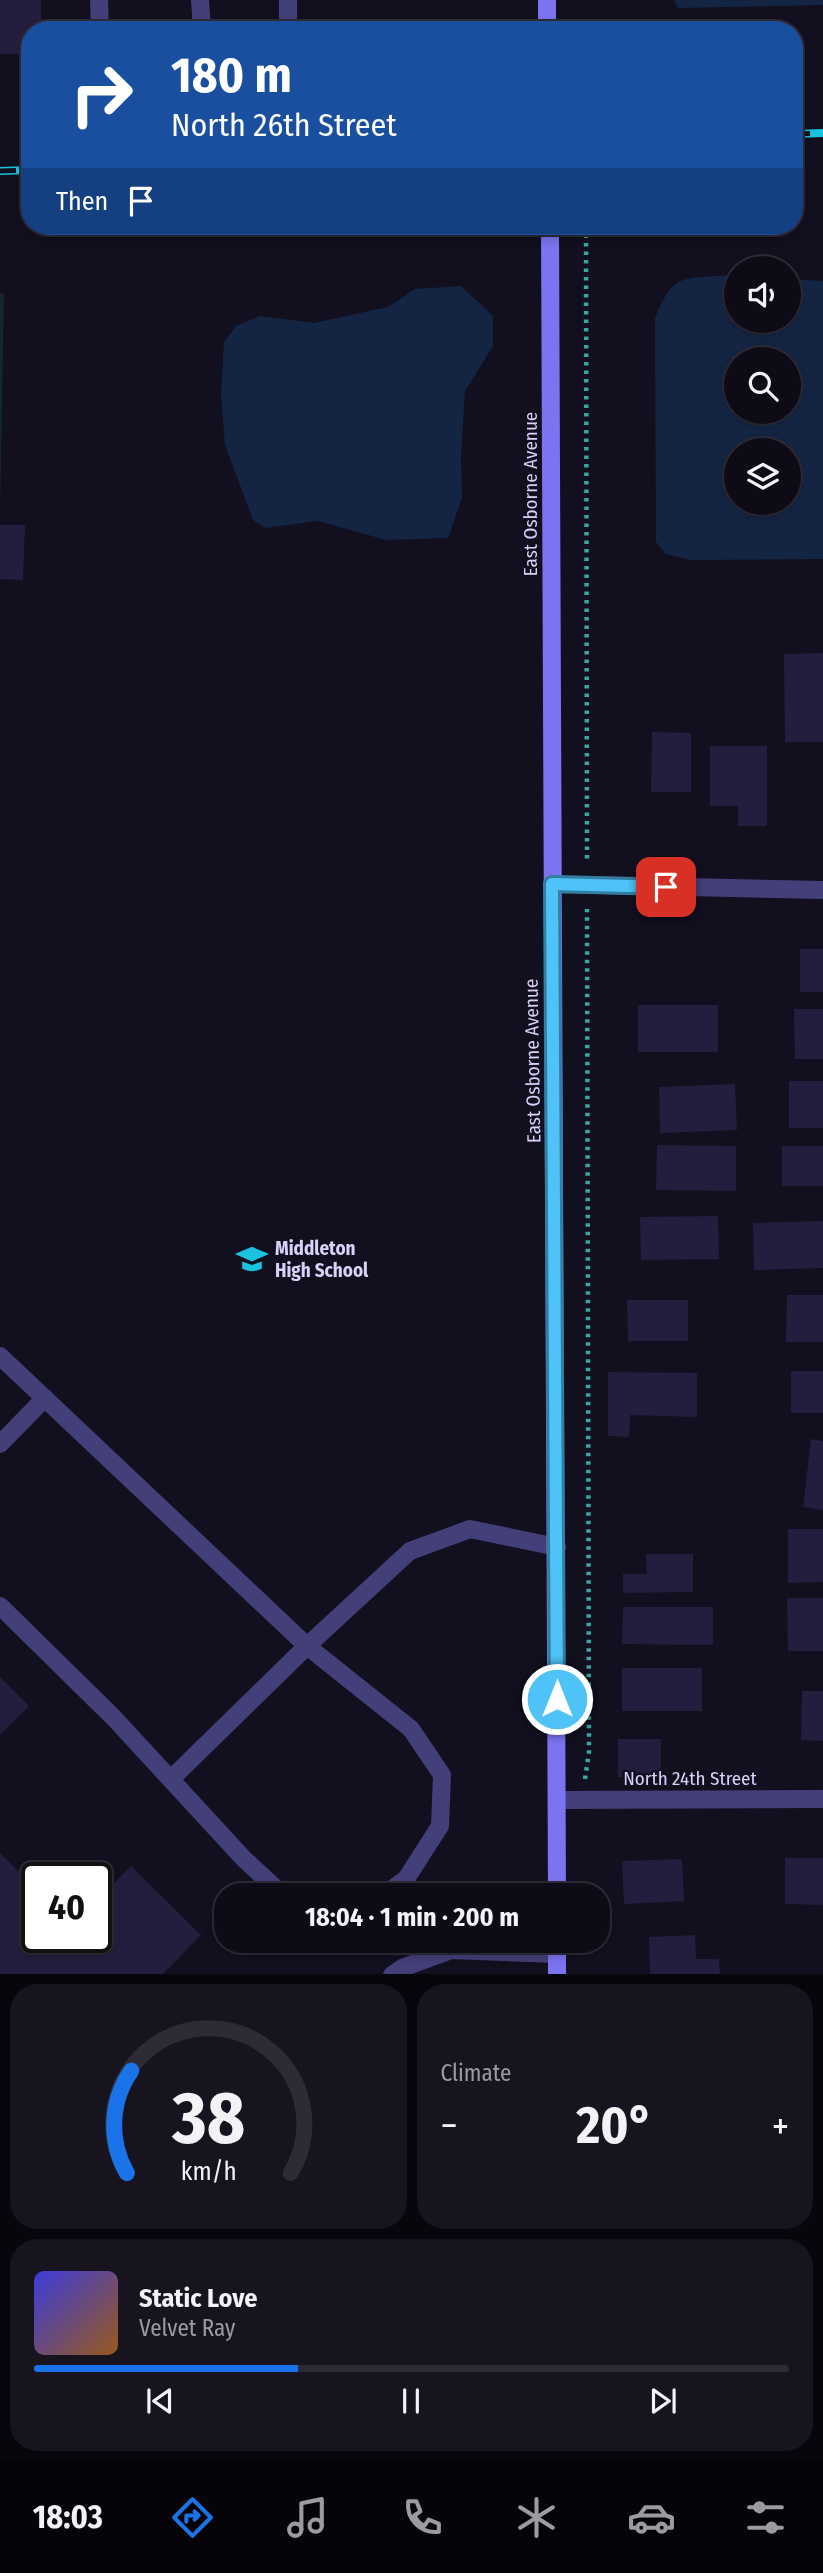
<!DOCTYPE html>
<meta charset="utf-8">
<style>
body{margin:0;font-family:"Fira Sans Condensed",sans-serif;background:#171420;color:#f1f3f6;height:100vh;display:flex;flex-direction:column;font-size:26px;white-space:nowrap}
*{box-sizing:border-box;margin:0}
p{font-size:23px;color:#9b9ba1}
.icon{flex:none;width:38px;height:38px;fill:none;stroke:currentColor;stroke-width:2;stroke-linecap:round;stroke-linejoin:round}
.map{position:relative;height:1974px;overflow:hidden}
.side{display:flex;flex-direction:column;gap:10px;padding:10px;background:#08060d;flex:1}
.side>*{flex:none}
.guide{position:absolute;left:21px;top:21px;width:782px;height:214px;border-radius:28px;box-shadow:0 4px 10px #0003,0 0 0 2px #2e2b36;background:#1a4fa0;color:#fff;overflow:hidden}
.tools{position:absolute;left:724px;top:256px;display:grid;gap:14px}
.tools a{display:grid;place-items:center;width:77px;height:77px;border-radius:50%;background:#0e0b17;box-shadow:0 4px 10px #0003,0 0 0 2px #2e2b36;font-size:35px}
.speed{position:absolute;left:21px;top:1862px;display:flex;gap:14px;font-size:35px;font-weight:700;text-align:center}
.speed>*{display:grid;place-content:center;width:91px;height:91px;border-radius:50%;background:#0e0b17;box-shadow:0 4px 10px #0003,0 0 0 2px #2e2b36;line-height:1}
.speed .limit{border:4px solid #111;border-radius:10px;background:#fff;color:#111}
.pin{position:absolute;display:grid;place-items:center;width:60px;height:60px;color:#fff;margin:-30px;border-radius:14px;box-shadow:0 4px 10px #0006}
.me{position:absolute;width:77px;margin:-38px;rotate:0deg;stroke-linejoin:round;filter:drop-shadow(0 0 5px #0008)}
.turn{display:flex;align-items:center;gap:24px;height:147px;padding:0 35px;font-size:32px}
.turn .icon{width:91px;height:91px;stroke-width:2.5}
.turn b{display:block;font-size:49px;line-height:60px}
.then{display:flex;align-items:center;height:66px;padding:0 35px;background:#0003;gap:14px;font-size:26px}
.big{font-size:52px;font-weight:700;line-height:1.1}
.side .card{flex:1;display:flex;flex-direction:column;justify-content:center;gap:10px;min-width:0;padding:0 24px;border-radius:28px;background:#171420}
.side .dial{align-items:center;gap:0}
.dial svg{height:182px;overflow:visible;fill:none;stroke:#2e2b36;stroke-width:7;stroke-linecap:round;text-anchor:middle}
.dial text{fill:#f1f3f6;stroke:none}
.song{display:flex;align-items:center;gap:21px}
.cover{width:84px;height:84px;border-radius:10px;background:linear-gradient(135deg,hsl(240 70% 55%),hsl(30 70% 35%))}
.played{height:7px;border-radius:4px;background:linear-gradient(90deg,#1a73e8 35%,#2e2b36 35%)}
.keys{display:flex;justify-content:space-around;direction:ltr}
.heat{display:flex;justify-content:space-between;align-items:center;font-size:38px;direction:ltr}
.side .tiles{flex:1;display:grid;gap:10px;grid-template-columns:1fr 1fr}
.card:last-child{grid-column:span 2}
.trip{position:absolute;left:214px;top:1883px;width:396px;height:70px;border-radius:28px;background:#0e0b17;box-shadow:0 4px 10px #0003,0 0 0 2px #2e2b36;font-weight:700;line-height:70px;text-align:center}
.menu{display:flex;height:112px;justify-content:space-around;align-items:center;background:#060409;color:#9b9ba1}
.menu .icon{width:49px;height:49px}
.menu .selected{color:#1a73e8}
.menu b{font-size:32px;color:#f1f3f6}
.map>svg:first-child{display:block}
</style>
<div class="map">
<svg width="823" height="1975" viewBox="0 0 823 1975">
<rect width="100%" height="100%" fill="#120f1f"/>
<path fill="#132828" d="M0 293 4 294 0 515Z"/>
<path fill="#142543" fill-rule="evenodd" d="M674 0H823V5L678 8Z
M728 275H737V320H789V279L823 281V559L691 560 666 554 656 542 655 318C675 271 681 280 728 275ZM737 359H789V411H737ZM737 450H789V502H737Z
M461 286 493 316V346L465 391 461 457 462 498 448 538 386 540 318 521 265 528 253 520 225 445 221 396 224 342 236 326 260 316 314 323 388 307 415 289Z"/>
<path fill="#251d3d" d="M0 0H41V30H30V54H0Z
M0 525H25L23 580 0 579Z
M823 653V742H785L784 654Z
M652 732 691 733V792H651Z
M710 746H767V826H738V806H710Z
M800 949H823V992H800Z
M638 1005H718V1052H638Z
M794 1009H823V1059H795Z
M789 1081H823V1128H789Z
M735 1084 737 1130 660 1133 659 1087Z
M657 1145 736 1146V1191L656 1190Z
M782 1146H823V1186H782Z
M718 1216 719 1259 641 1260 640 1217Z
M823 1221V1268L754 1270 753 1223Z
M787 1295H823V1342H786Z
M627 1300H688V1341H628Z
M791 1371H823V1413H791Z
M608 1372 697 1373V1417L630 1415 629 1437 608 1436Z
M811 1439 823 1441V1510L803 1507Z
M788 1529H823V1582L788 1583Z
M646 1554H693V1592L623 1593V1574H647Z
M787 1598H823V1651H788Z
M623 1607H713V1645L622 1644Z
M622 1668H702V1711H622Z
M0 1677 29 1706 0 1735Z
M802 1691H823V1741L801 1740Z
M618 1739H661V1777H618Z
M0 1853 37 1890V1937H96V1901L131 1866 201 1935 162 1975H0Z
M785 1858H823V1905L785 1904Z
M682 1859 684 1901 624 1904 622 1861Z
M695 1935 696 1959H719L720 1975H650L649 1937Z"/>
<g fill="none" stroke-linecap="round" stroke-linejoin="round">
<path stroke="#3ba5a2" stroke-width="4.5" stroke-dasharray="3.5 5" stroke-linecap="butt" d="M586 226 587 862
M585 1779 589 1752 587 909"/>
<path stroke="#433f78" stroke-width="18" d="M200 0 202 30
M288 0V30
M0 1356 307 1646 411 1729 442 1775 440 1826 406 1879 384 1895
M0 1444 45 1398
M0 1606 114 1718 244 1859 283 1895
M171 1779 307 1646 410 1551 470 1529 557 1547
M392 1975 402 1968 451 1950 557 1954"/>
<path stroke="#433f78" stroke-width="18" d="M99 0 100 30
M552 884 823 890
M557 1800 823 1799"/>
<path stroke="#7b73ef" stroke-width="18" d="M547 0V30
M550 226 557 1895
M557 1975V1941"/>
<defs>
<path id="rail" d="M794 134 823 133
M0 171 30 170"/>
</defs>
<use href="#rail" stroke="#19c3de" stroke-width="8"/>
<use href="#rail" stroke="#120f1f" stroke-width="5" stroke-dasharray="16" stroke-linecap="butt"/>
</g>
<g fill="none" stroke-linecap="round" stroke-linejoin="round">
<defs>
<path id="route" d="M557 1699 552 884 666 887"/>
</defs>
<use href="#route" stroke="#337fa1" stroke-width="18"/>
<use href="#route" stroke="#4fc3f7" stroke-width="12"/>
</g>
<defs>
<symbol id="school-bare" viewBox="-9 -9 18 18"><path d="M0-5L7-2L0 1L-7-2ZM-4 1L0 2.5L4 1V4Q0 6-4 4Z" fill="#19c3de" stroke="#120f1f" stroke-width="2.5" paint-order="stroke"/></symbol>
</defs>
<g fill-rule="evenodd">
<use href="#school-bare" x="230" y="1237" width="44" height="44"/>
</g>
<g text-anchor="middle" stroke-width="5" stroke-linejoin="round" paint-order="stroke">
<g font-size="19" fill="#d8d2fa" stroke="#120f1f">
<text transform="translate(530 494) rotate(-90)" y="7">East Osborne Avenue</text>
<text transform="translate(532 1061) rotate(-91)" y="7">East Osborne Avenue</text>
<text x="690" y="1785">North 24th Street</text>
</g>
<g font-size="19" font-weight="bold" fill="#d8d2fa" stroke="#120f1f" text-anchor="start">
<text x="275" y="1255">Middleton<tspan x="275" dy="22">High School</tspan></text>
</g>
</g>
</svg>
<div class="tools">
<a><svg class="icon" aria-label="sound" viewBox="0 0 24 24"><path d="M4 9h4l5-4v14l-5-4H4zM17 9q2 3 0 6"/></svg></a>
<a><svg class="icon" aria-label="search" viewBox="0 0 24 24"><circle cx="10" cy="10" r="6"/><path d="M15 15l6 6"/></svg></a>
<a><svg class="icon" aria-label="layers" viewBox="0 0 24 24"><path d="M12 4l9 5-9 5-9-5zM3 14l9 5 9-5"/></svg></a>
</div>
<div class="speed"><div class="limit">40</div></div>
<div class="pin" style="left:666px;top:887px;background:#d93025"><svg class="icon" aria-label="arrive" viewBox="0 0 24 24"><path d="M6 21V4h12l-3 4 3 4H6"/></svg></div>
<svg class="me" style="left:557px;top:1699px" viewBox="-20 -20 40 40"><circle r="17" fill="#4fc3f7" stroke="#fff" stroke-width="3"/><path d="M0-11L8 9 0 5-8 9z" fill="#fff"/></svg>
<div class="trip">18:04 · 1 min · 200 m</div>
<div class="guide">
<div class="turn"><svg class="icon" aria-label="right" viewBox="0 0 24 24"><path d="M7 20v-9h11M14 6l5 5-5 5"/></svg><div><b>180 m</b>North 26th Street</div></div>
<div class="then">Then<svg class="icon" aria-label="arrive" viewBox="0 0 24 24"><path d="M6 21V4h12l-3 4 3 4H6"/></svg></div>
</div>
</div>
<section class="side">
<div class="tiles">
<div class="card dial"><svg viewBox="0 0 100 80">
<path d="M14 69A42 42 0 1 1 86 69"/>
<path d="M14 69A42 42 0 0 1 16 24" stroke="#1a73e8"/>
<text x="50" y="56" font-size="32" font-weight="700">38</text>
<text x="50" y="72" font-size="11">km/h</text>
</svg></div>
<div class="card"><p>Climate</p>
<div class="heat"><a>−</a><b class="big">20°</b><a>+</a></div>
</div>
<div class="card">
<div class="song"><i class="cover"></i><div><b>Static Love</b><p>Velvet Ray</p></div></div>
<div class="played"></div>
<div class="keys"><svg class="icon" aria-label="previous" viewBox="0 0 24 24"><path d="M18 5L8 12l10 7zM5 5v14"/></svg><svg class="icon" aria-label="pause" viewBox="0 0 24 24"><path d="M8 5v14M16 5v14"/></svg><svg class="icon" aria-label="next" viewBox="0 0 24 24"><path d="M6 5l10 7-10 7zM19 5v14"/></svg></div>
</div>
</div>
</section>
<nav class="menu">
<b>18:03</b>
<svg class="icon selected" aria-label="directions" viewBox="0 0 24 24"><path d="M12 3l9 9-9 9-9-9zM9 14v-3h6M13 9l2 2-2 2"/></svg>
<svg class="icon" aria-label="music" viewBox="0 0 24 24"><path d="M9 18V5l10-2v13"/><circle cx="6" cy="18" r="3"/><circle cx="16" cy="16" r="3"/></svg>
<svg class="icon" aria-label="phone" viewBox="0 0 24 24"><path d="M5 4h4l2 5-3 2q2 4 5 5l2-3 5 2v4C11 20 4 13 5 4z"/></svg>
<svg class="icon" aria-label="climate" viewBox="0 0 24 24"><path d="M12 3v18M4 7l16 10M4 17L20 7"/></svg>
<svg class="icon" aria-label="car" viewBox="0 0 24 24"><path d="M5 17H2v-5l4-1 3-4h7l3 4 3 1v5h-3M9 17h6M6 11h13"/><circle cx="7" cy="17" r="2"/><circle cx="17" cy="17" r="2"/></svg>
<svg class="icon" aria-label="filters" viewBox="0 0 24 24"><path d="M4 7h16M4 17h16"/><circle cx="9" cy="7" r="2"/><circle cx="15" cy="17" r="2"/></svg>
</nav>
